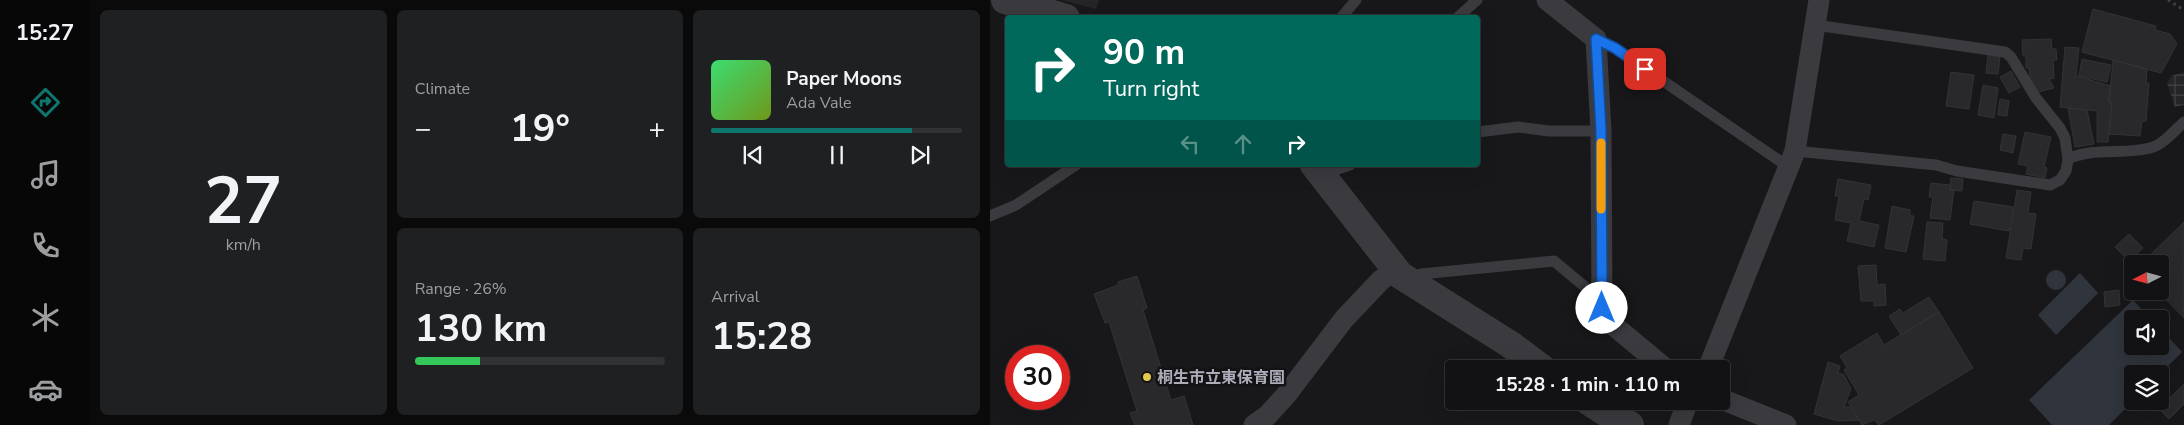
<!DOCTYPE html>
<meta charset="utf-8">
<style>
body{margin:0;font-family:"Nunito Sans","Noto Sans JP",sans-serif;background:#1f2022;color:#f1f3f6;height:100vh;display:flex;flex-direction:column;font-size:19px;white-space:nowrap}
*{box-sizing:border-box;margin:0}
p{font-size:16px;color:#9c9ea0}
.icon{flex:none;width:28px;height:28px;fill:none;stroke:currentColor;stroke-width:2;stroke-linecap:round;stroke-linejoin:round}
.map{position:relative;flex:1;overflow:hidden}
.details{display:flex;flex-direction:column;gap:10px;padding:10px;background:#0a0a0b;width:900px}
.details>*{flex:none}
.top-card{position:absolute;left:15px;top:15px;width:475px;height:152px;border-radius:5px;box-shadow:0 5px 20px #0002,0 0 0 1px #313234;background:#00695c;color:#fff;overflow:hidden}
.needle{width:32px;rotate:264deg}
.buttons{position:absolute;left:1134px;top:255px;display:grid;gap:10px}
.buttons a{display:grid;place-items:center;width:45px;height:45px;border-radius:5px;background:#121214;box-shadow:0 5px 20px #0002,0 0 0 1px #313234;font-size:25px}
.speed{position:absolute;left:15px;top:345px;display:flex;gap:10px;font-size:25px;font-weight:700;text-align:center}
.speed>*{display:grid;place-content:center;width:65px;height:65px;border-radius:50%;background:#121214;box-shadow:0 5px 20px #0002,0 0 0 1px #313234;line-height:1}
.speed .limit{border:8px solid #d22;background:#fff;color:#111}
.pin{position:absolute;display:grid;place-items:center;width:42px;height:42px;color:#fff;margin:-21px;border-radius:10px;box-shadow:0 2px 8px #0006}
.me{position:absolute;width:55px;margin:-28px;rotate:0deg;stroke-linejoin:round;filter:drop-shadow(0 0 4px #0008)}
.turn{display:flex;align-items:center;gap:18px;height:105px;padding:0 15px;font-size:22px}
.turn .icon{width:65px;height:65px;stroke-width:2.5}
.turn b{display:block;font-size:35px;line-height:42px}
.lanes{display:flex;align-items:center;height:48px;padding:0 15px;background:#0003;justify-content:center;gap:25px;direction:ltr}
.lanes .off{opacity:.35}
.big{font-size:38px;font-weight:700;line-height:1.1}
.details .card{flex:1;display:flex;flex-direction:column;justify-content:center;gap:8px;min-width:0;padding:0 18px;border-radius:8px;background:#1f2022}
.details .dial{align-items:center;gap:0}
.dial b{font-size:65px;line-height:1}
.song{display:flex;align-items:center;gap:15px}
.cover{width:60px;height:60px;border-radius:8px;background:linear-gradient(135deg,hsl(140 70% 55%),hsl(80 70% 35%))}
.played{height:5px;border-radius:2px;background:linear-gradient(90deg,#0f766e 80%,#313234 80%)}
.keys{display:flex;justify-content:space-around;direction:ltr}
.heat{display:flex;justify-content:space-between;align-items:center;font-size:28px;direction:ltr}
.charge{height:8px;border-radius:4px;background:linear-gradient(90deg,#34c759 26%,#313234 0)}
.details .tiles{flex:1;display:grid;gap:10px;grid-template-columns:repeat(3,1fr)}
.card:first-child{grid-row:span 2}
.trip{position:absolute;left:455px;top:360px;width:285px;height:50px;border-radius:5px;background:#121214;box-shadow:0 5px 20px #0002,0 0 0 1px #313234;font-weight:700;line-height:50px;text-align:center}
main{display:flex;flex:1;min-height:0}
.tabs{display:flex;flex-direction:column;width:90px;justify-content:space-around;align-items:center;background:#070708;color:#9c9ea0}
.tabs .icon{width:35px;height:35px}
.tabs .active{color:#0f766e}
.tabs b{font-size:22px;color:#f1f3f6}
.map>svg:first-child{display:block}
</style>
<main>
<nav class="tabs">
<b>15:27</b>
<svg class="icon active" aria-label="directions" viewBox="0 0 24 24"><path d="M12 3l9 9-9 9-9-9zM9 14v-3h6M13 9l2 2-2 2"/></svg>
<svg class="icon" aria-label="music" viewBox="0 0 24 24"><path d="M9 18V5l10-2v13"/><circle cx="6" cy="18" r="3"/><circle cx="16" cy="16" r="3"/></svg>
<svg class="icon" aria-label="phone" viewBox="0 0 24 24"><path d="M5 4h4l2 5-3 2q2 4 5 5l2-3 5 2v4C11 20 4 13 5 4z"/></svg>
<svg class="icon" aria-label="climate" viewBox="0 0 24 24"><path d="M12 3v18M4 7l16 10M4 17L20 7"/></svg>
<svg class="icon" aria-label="car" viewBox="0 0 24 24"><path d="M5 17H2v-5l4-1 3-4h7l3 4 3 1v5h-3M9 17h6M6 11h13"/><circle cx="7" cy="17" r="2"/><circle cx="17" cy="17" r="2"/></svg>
</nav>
<section class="details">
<div class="tiles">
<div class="card dial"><b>27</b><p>km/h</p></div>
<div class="card"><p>Climate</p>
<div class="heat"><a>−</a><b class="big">19°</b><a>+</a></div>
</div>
<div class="card">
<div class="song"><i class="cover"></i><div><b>Paper Moons</b><p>Ada Vale</p></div></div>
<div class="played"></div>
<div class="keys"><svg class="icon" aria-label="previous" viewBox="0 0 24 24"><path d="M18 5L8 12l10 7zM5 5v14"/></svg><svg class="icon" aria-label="pause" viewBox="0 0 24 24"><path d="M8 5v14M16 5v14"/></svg><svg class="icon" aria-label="next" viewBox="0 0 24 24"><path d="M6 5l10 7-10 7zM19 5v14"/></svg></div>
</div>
<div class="card"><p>Range · 26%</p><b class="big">130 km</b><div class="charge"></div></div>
<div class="card"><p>Arrival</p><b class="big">15:28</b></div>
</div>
</section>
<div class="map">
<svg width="1194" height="425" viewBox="0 0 1194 425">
<defs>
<pattern id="industrial-grid" width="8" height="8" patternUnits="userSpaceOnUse" patternTransform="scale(1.25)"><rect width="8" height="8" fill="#252427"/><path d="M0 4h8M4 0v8" fill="none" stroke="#424144"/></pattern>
</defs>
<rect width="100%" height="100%" fill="#18181a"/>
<path fill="#252427" d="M71 0H109L106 9Z"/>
<path fill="url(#industrial-grid)" d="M1194 72V105L1185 107 1177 83 1181 76Z"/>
<path fill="#2f343d" d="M1056 280a10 10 0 1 1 20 0a10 10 0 1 1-20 0Z
M1090 273 1108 293 1066 335 1048 315Z
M1143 300 1161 319H1142V346H1170V328L1192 352 1170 374H1142L1143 401 1119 425H1062L1039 400Z"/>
<path fill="#29282b" stroke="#333236" d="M1103 9 1166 26 1165 30 1180 34 1187 44 1171 73 1092 52Z
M1061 39 1062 49H1066L1067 60H1063L1064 78 1059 79 1064 88 1048 92 1040 80 1039 68H1036V56H1033L1032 40Z
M1075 47 1089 48 1086 76 1121 86 1119 102 1122 103 1118 142H1107V111L1070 107Z
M998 55 1010 57 1008 74 996 73Z
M1092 59 1121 65 1117 82 1089 76Z
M1123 60 1157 69 1156 83H1159L1156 121H1152L1150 136 1119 134 1122 103 1119 102Z
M1021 71 1030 87 1019 93 1010 77Z
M961 72 984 75 979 109 956 106Z
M993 85 1008 88 1004 118 988 115Z
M1010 99 1019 101 1017 116 1008 115Z
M1078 108 1097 110 1104 144 1085 147Z
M1035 132 1061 137 1054 167 1057 168 1055 178 1036 174 1038 166 1028 164Z
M1013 134 1026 136 1023 153 1010 150Z
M961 178 973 179 972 191 960 190Z
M848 179 881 185 878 200 874 199 869 221 889 225 884 247 857 241 861 223 845 220 849 196H845Z
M941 183 960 185V190H964L960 220 940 218 943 197H939Z
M1027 190 1041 192 1038 213 1046 214 1041 249 1033 248 1031 260 1016 258Z
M984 201 1023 207 1019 231 980 224Z
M902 206 920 210V216H924L916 252 895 248Z
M937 222 953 223 952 239 957 240 955 261 933 259Z
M1194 222V318L1168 291H1170V264H1151Z
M1139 234 1153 248 1139 261 1125 247Z
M886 265 887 285 895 284 896 305 884 306V301H871L868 266Z
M147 276 157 308 153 310 181 400 194 396 203 425H145L140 413 147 411 119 322 115 323 104 294 128 285V282Z
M1129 290 1130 305 1115 307 1114 292Z
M939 297 949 312 911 335 899 316 910 309 913 313Z
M949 312 983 368 889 425 884 420 872 425 858 402 869 395 854 370 857 368 850 356 887 333 894 345Z
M838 362 850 366 848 373 854 375 861 389 854 407H861L869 420 848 421 824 414Z
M1194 384V404L1179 419 1169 409Z"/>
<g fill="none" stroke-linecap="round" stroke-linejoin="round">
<path stroke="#404046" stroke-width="3" stroke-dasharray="2.5 4" stroke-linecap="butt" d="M1178 0 1194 10"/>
<path stroke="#3a3a3f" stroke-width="11" d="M351 18 366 0
M467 18 487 0
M606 39 625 48 800 168
M488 132 528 127 559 131H611
M805 151 946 165 967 171 1060 185 1070 180 1076 171 1078 159 1075 138 1070 128 1046 98 1021 57 1015 52 825 25
M1078 159C1104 147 1133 155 1160 148 1173 145 1184 131 1194 122
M335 179 345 170 360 165
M0 216 26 205 86 165
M420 278 431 274 564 261 612 301"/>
<path stroke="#3a3a3f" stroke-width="21" d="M557 0 606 39 611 131 612 308 617 320 676 369
M718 369 805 151 829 0
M731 399 796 425
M264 425 277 416 297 394 354 319 391 280 405 270
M689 425 698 401"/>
<path stroke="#3a3a3f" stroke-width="28" d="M15 0 76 18
M324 165 410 275 521 345 553 369
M598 401 615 412 640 425"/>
</g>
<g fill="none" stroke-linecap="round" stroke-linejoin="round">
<defs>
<path id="route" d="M612 308 611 131 606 39 625 48 655 69"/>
</defs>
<use href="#route" stroke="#114b97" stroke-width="12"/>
<use href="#route" stroke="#1a73e8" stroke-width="9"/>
<path stroke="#f59e0b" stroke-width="9" d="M611 143V209"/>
</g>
<circle fill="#e1c949" stroke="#131315" stroke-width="2" cx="157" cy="377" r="5"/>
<g text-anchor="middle" stroke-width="5" stroke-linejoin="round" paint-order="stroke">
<g font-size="16" font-weight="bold" fill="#acadb8" stroke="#131315" text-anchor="start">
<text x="167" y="383">桐生市立東保育園</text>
</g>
</g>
</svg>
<div class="buttons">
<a><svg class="needle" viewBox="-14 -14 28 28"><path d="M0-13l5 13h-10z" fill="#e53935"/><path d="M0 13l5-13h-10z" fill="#9c9ea0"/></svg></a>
<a><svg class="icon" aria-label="sound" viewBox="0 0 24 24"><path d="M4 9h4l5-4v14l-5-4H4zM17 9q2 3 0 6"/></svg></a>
<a><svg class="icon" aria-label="layers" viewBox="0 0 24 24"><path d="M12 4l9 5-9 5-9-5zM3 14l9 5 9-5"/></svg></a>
</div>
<div class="speed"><div class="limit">30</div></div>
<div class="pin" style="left:655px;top:69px;background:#d93025"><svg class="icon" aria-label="arrive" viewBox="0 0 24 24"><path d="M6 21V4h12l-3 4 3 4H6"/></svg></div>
<svg class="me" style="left:612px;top:308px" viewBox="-20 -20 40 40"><circle r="19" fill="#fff"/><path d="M0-13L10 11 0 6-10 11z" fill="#1a73e8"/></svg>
<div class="trip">15:28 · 1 min · 110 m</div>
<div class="top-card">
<div class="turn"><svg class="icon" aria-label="right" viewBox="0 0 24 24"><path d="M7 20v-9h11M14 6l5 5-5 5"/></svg><div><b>90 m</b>Turn right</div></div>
<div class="lanes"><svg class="icon off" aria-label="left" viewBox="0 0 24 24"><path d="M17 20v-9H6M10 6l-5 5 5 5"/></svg><svg class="icon off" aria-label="ahead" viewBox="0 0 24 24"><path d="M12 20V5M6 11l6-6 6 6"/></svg><svg class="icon" aria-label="right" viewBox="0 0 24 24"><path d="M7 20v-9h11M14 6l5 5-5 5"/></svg></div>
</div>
</div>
</main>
